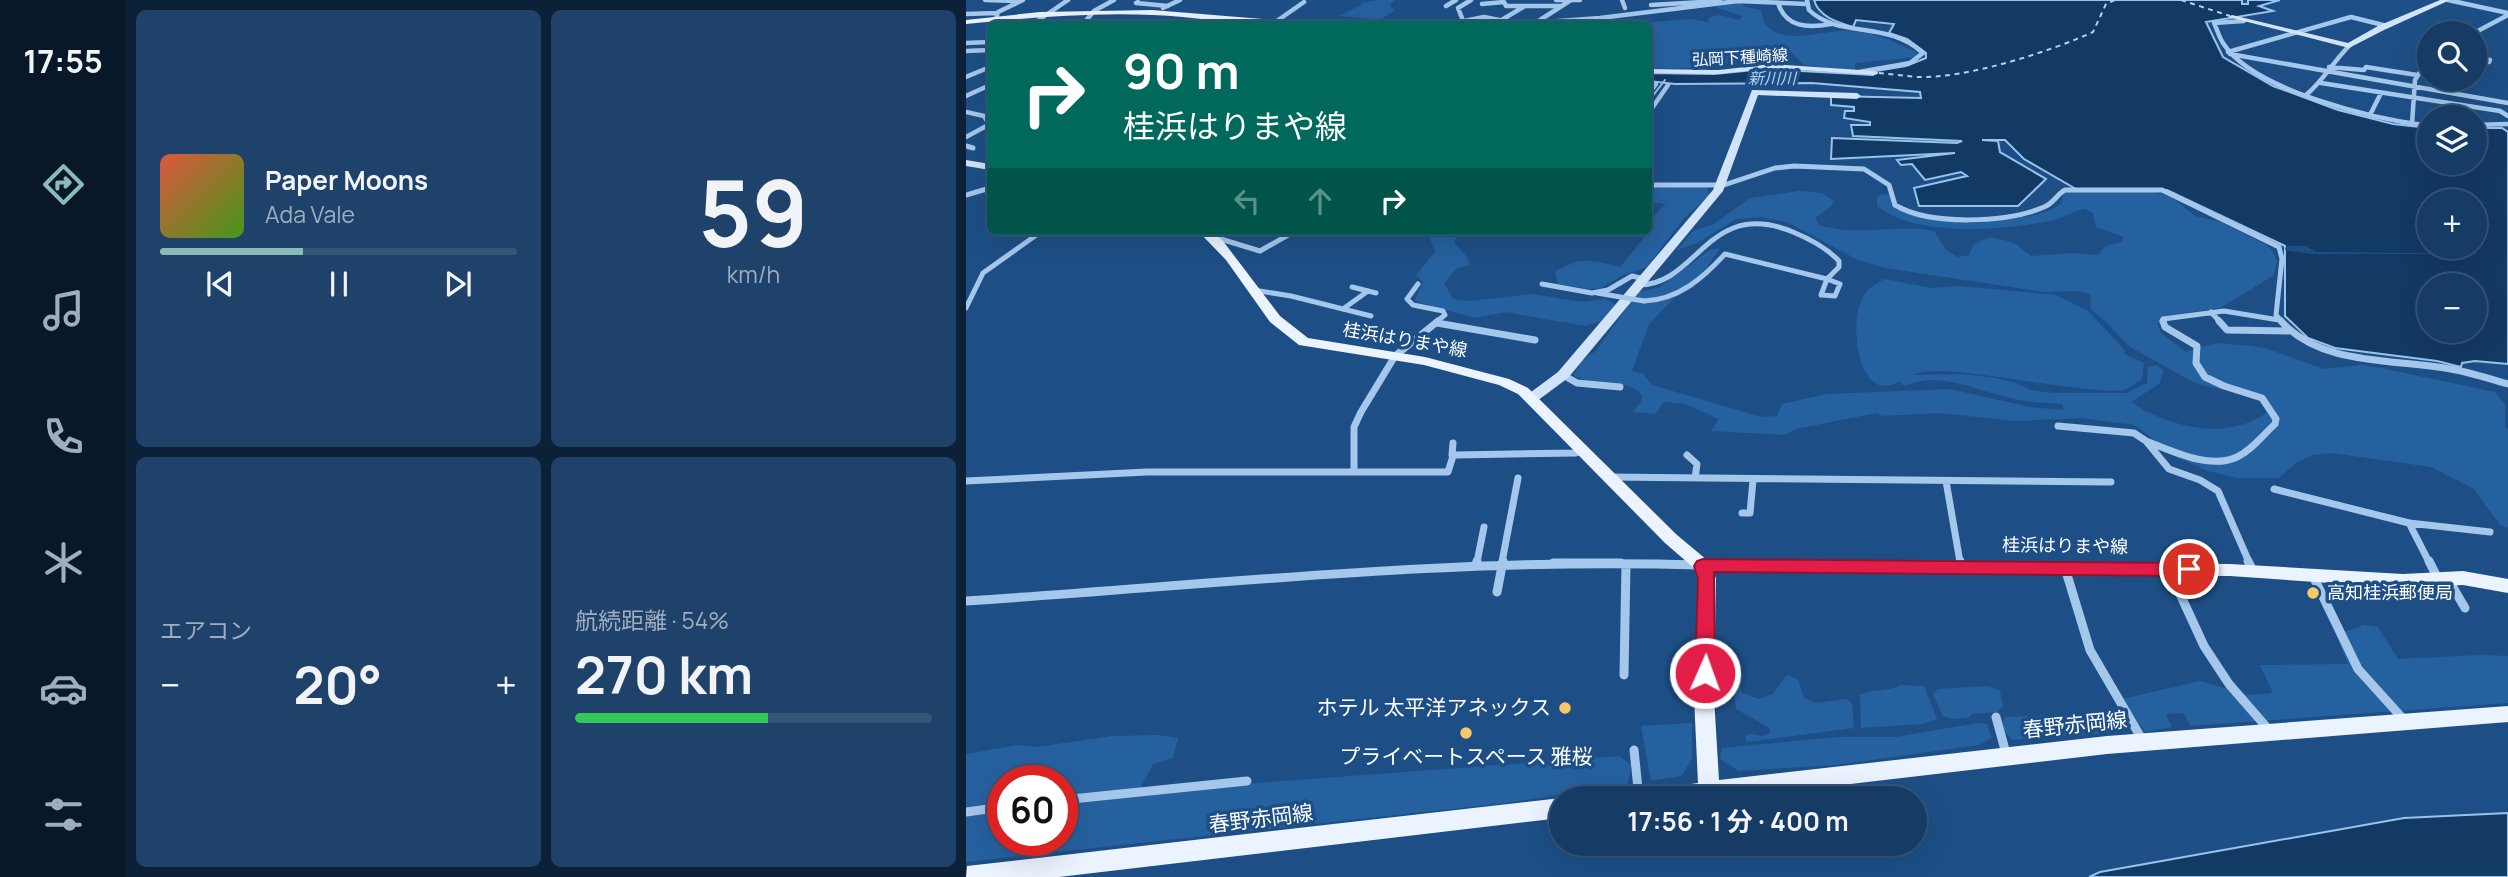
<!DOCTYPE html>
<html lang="ja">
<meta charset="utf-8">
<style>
body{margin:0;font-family:Manrope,"Noto Sans JP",sans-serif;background:#1f426a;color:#f1f3f6;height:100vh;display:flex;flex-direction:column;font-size:26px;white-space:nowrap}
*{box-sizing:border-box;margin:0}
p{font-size:23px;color:#9eadbf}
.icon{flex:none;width:38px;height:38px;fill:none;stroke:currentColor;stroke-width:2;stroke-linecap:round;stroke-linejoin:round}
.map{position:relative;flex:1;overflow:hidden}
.side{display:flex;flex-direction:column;gap:10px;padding:10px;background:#0c2037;width:840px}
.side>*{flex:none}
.banner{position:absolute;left:21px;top:21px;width:665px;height:214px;border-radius:10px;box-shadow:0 7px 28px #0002,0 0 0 2px #355578;background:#00695c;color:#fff;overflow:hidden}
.tools{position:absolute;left:1451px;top:21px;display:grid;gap:14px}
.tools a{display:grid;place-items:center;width:70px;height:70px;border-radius:50%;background:#163b64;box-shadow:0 7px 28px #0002,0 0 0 2px #355578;font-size:35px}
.speed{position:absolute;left:21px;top:765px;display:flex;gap:14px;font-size:35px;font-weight:700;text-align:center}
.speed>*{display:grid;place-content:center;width:91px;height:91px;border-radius:50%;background:#163b64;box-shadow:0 7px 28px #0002,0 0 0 2px #355578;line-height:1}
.speed .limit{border:10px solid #d22;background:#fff;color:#111}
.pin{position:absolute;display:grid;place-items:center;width:60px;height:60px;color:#fff;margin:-30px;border:4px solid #fff;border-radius:50%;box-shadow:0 2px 7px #0007}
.me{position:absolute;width:77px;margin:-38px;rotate:2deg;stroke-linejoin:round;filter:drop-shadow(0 0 5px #0008)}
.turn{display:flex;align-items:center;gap:24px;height:147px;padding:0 21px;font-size:32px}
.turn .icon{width:91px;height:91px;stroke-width:2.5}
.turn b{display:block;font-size:49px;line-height:60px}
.lanes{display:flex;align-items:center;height:66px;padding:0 21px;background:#0003;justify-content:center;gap:35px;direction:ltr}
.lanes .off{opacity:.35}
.big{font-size:52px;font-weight:700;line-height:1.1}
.side .tile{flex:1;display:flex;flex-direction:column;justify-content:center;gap:10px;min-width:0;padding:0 24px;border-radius:10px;background:#1f426a}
.side .dial{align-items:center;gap:0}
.dial b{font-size:91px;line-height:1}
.song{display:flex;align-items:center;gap:21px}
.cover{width:84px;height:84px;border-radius:10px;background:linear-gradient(135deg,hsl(10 70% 55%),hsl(100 70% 35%))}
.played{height:7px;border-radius:4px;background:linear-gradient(90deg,#8bbbb9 40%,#355578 40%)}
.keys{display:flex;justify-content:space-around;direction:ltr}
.heat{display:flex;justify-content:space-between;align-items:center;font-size:38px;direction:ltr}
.charge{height:10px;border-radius:5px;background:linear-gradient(90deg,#34c759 54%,#355578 0)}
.side .tiles{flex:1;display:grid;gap:10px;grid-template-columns:repeat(2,1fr)}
.trip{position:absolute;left:583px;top:786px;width:378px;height:70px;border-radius:35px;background:#163b64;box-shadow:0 7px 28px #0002,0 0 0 2px #355578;font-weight:700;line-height:70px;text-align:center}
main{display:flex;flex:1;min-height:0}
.tab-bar{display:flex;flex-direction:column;width:126px;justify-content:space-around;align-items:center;background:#091828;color:#9eadbf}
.tab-bar .icon{width:49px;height:49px}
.tab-bar .on{color:#8bbbb9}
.tab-bar b{font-size:32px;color:#f1f3f6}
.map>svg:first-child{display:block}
</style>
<main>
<nav class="tab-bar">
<b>17:55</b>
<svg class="icon on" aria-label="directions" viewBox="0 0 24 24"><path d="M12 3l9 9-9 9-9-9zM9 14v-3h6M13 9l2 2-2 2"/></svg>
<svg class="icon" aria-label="music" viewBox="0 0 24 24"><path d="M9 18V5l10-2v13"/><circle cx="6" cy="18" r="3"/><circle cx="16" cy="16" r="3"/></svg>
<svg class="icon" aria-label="phone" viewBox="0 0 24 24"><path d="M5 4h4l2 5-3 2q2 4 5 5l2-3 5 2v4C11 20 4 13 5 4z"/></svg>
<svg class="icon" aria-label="climate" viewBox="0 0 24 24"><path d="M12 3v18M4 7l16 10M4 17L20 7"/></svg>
<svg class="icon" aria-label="car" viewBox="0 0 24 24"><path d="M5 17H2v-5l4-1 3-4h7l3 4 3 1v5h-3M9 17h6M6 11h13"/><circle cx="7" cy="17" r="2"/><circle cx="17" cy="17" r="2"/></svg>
<svg class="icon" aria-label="filters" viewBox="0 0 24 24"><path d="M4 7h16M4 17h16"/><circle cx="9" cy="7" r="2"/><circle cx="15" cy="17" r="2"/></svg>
</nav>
<section class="side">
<div class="tiles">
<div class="tile">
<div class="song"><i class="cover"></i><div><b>Paper Moons</b><p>Ada Vale</p></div></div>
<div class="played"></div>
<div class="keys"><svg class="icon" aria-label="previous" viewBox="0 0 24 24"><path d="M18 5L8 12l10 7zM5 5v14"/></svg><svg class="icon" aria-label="pause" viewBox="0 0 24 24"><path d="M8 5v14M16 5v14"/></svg><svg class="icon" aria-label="next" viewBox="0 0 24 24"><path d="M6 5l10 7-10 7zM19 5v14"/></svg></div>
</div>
<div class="tile dial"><b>59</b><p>km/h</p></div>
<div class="tile"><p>エアコン</p>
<div class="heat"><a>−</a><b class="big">20°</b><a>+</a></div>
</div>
<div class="tile"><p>航続距離 · 54%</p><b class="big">270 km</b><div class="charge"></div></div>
</div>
</section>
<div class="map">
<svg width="1542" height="877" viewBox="0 0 1542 877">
<rect width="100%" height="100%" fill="#1d4f86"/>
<path fill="#26619f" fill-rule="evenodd" d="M414 0H428L424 5 428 11 414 20 373 16 395 5V3Z
M772 1 780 7 795 10C798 16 795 20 800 25 819 47 859 29 884 31 915 34 923 40 950 52L952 57 889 63V71L838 65 826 53 815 50 798 52 778 60 736 68 683 69 682 24H663L725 19 742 22 743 18 752 15 773 20 776 16 749 7Z
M683 187 741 188 744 195 718 218 681 267 657 275 635 288 622 289 592 284 589 272C616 256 624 260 654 267L680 235 688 216 699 204 683 202Z
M833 191 856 193 868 201 865 206 849 218 853 225C890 237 930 224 968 231L980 250 992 257 1003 255 1007 245 1024 237 1048 243 1065 256 1106 253 1132 255 1140 246 1156 242 1158 237 1130 227 1127 213 1119 209C1107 210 1096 219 1084 221 1036 230 951 238 911 206V197L915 194 924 195C927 198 930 204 934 207 962 223 1075 227 1096 202L1098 192H1189L1205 197 1229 216 1255 222 1300 245 1306 250 1311 262 1307 276 1254 308 1199 316 1191 323 1195 333 1220 352 1250 343 1285 346 1302 349 1358 369 1395 365 1415 368 1529 392 1539 405V427L1542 429V528L1534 525 1508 489 1465 467 1366 453 1346 455 1331 462 1313 478H1271L1242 471 1199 452 1181 434 1168 425 1115 418 1050 421 974 413 917 416 910 413 830 429 818 435 745 431 753 419 719 404 698 402 689 414 667 412 675 402 676 395C659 376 628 387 607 375L617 360 630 351 672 292 694 287 744 250 754 248 739 270 727 280 729 287 708 298 683 324 666 371 677 374 686 385 795 417 811 416 816 404 861 394 984 389 1064 407 1098 410 1096 404C1077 403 1059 402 1041 397 1009 390 972 370 939 386L933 382C891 406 880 317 900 292 904 287 913 283 918 279L966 288 994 286 1090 295 1121 310 1159 350 1158 354 1178 363 1176 379C1170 383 1163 389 1157 390 1116 396 969 359 947 375L995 374 1030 378 1050 383 1065 390 1087 393H1160L1181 383 1182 367 1189 365 1198 370 1193 384 1165 402C1204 428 1265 443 1305 409L1297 398 1231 384 1164 347 1137 319 1125 310 1124 294 1113 291 1078 292 919 268 892 260 823 223 796 217 770 219 731 243 711 250 727 231 748 224 784 198Z
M450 231H498L491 236 488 242 500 256 504 265 491 268 478 283 487 299 504 301 566 294 617 302 639 299 650 305 635 321 619 326 540 312 509 318 455 303 449 300 457 282 450 275 469 252 464 238Z
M1398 625 1412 627 1432 659 1514 655 1542 656V703L1224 726 1218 713 1200 714 1206 727 1179 732 1156 699 1234 681 1283 695 1307 693 1294 665 1382 664 1370 635Z
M765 668 776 671 778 676 774 686 776 693 793 699 807 694 821 675 832 679 838 698 849 703 881 699 886 704 888 728 781 742 779 737 783 734 797 736 804 733V728L770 709Z
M934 685 958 686 971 719 957 724 895 728 894 695C907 688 921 693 934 685Z
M1022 686 1034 691 1037 706 1032 712 1006 714 1002 718 987 719 977 716 967 694 972 689Z
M1152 713 1159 721V732L1046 740 1034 727 1039 717Z
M726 723V759L715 776 685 781 675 726Z
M1011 723 1021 724 1026 738 1013 745 870 765 773 771 754 759 756 748 872 737H930Z
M191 735 212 738 207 758 187 764 172 792 653 756 665 765 662 784 540 803 0 862V754L53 745 71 747 146 736ZM37 780H96V840H37Z"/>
<path fill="#133965" stroke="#98c3ed" stroke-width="2" fill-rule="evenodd" d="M848 0H1276V4H1282V0H1314L1293 6 1307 11 1240 22 1257 57 1307 86 1372 110 1427 124 1463 128V163H1508L1509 128H1536L1542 132V364L1509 361 1496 363 1495 367 1471 361 1369 348 1342 338 1319 316V246L1201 190 1110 189 1058 159 1039 140H1016L1032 141 1034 152 1080 179 1052 206H953L948 188 1001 176 995 172 959 180 946 164 935 165 931 160 989 153 865 159 866 138 991 143 996 141 887 136 885 125H904V122L878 118 879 111H888V107L865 105V96L955 98 954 92 846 83 709 84 683 81 682 73 748 74 798 69 907 75 910 71 940 66 960 58V53L941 39 923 33 928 24 890 20 887 27C871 22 853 17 848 0ZM1463 201H1508V247H1463ZM1463 285H1508V331H1463Z
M1542 813V877H1123L1134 872 1438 818Z"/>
<path fill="#1d4f86" d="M1320 246H1339L1351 252 1542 254H1346L1319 250Z"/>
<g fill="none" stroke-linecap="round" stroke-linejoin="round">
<path stroke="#98c3ed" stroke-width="2" d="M682 102 699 80"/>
<path stroke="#b1d1f2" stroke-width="2" stroke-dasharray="5 4.5" stroke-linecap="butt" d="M1215 0 1264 16
M913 73C925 74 938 76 951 77 999 79 1083 52 1127 32L1140 4 1149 0"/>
<path stroke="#a5c7eb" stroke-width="4.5" d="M19 0 50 1
M590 0H614
M656 0 659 8
M841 0 843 10C873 39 922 20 957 53L944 63 893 72
M1482 0 1542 13
M172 2 170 3 202 6
M812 3C820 28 842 28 865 24
M516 4 538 2 540 6H595
M685 5 754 1
M480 6 490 0
M197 8 214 0
M0 14 31 13
M496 18 492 8 505 0
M30 19 32 12 57 0
M574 20 605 0
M1278 21 1248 23C1251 29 1253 37 1257 43 1287 91 1409 119 1463 126
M489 22 508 24
M308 23 338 2
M67 24 102 0
M117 24 128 11 148 0
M483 24 518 17 553 24
M529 24 559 6
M552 24 634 18 772 1 840 4
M1508 33 1542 15
M0 43 24 42
M0 51 24 50
M1262 52 1385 17 1421 26
M1264 54 1542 103
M1508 56 1524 60 1523 62
M1363 67 1398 70 1400 67 1451 75
M0 77 24 67
M682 83 690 84 682 95
M1355 83 1534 111 1542 116
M1340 95C1357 81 1367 62 1383 46
M0 96 24 85
M0 112 18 116 23 124
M682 114 702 85
M1404 115 1415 93
M1446 124 1449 80 1463 58
M1508 125 1542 124
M0 137 24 124"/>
<path stroke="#a5c7eb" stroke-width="5" d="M0 146 7 148
M682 185H758L809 168 828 166 898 169 923 185 929 205C964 226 1041 223 1078 207 1087 204 1091 194 1099 190H1196L1313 247 1316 259 1310 315 1316 322
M0 195 24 188
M248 237 294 251 329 231
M861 279 874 284 869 296 855 295Z
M452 284 441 299 447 305 477 311 479 315 470 322
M576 284 626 293 642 290 666 276 678 279
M673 285C732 285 742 197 827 232 844 239 861 248 873 261V267L861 279
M386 287 410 293
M288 290 325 296 405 316
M678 301C712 300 737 278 759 254L861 279
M0 308 17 273 76 231
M377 309 402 291
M1245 312 1254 322
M1196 322 1197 319 1258 311 1313 320"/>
<path stroke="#a5c7eb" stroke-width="7" d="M1253 321 1261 330 1325 331
M1315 321C1354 365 1425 359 1479 368 1500 371 1521 378 1542 384
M471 323 569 340
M597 375 611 383 654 387
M1092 426 1168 433 1180 441 1203 469 1234 480 1252 491 1283 562
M1180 441C1206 451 1244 470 1271 457 1286 450 1297 435 1309 424L1310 419 1296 398 1258 386 1239 377 1230 363 1231 346 1199 327 1197 321
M486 455 487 443
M721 455 731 464 729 478
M388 470V427L395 412 429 356 472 321
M643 477 1145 482
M0 481 181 472H482L487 456 490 455 610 453 615 450
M980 481 994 562
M1308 489 1443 523 1524 532
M776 513H784L787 480
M1443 523 1463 562
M511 562 518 527
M536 562 552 478
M587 562H655"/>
<path stroke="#a5c7eb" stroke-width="9" d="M994 561 995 566
M1282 561 1287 571
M1463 561 1472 579
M510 565 511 561
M1099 568 1124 650 1177 741
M1203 570 1238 646 1263 684 1303 730
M1347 576 1392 669 1439 721
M1482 579 1499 608
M531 592 537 561
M0 601C245 585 487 557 733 565
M658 675 660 564
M1030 717 1041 757
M668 750 673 798
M96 800 281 781
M0 812 37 807"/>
<path fill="#d1e3f8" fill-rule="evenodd" d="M1474 0H1484L1418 30 1383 48 1262 17 1266 15 1382 43 1412 26Z
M806 64 909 71 913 73 909 75 806 68 753 74 682 73V69L753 70Z
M786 90 891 93 895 96 891 99 792 95 757 191 602 378 571 401H561L559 398 561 395 592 372 747 190Z
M0 160 24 164V170L0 166Z"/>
<path fill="#eaf3fe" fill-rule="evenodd" d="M186 10 321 21 325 24C280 28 232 16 187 15 125 12 62 18 0 24V20L74 12Z
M232 231H245L257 241 314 316 342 338 459 357 543 379 562 388 711 535 741 560 1264 564 1437 574 1497 571 1542 579V593L1497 585 1437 588 1264 576 748 572 750 579 748 697 753 780 1141 736 1542 706V722L1141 754 765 798H672L675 791 732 783 728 697 732 579 729 569 699 543 552 394 533 385 458 365 333 345 304 322 260 260Z
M595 798V818L93 877H0L1 866Z"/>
<path stroke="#a5c7eb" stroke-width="5" d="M631 293 678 301"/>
</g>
<path fill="#e11d48" stroke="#92132f" stroke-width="2" d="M737 559 1223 563 1229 565 1232 569 1229 574 1223 576 748 572 749 673 746 679 739 681 732 679 729 673 732 579 728 566 731 561Z"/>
<g fill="#fbc963" stroke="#1d4f86" stroke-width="2.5">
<circle cx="1347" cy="593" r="7"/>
<circle cx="599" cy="708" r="7"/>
<circle cx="500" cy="733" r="7"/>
</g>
<g text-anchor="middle" stroke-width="7" stroke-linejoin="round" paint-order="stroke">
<g font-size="16" fill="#fff" stroke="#1d4f86">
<text transform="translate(774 57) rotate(-3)" y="6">弘岡下種崎線</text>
</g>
<g font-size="16" font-style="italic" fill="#b1d1f2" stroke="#1d4f86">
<text x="806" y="84">新川川</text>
</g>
<g font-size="18" fill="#fff" stroke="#1d4f86">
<text transform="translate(439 340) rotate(10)" y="6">桂浜はりまや線</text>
<text transform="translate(1099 546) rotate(1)" y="6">桂浜はりまや線</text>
</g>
<g font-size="18" fill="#fff" stroke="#1d4f86" text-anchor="start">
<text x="1361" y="599">高知桂浜郵便局</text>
</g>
<g font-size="21" fill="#fff" stroke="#1d4f86" text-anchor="end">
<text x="585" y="715">ホテル 太平洋アネックス</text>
<text x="500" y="764" text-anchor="middle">プライベートスペース 雅桜</text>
</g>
<g font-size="21" fill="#fff" stroke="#1d4f86">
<text transform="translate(1109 725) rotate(-6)" y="7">春野赤岡線</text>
<text transform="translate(295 819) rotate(-7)" y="7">春野赤岡線</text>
</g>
</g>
</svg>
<div class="tools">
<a><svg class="icon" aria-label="search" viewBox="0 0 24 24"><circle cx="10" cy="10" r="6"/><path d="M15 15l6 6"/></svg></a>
<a><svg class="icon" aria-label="layers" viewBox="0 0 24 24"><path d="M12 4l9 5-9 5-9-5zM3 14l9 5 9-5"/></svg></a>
<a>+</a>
<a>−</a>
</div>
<div class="speed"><div class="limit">60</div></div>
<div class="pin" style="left:1223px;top:569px;background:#d93025"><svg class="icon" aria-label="arrive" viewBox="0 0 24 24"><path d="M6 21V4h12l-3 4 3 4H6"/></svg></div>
<svg class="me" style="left:739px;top:673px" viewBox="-20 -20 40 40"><circle r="17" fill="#e11d48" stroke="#fff" stroke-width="3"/><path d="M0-11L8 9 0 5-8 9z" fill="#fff"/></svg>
<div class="trip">17:56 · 1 分 · 400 m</div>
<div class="banner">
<div class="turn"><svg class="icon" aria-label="right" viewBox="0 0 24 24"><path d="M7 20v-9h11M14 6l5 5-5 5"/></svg><div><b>90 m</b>桂浜はりまや線</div></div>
<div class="lanes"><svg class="icon off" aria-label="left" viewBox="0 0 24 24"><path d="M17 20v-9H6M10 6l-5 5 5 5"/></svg><svg class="icon off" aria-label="ahead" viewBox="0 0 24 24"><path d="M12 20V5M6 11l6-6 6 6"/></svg><svg class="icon" aria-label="right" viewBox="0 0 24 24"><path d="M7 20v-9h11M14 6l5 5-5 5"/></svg></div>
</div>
</div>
</main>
